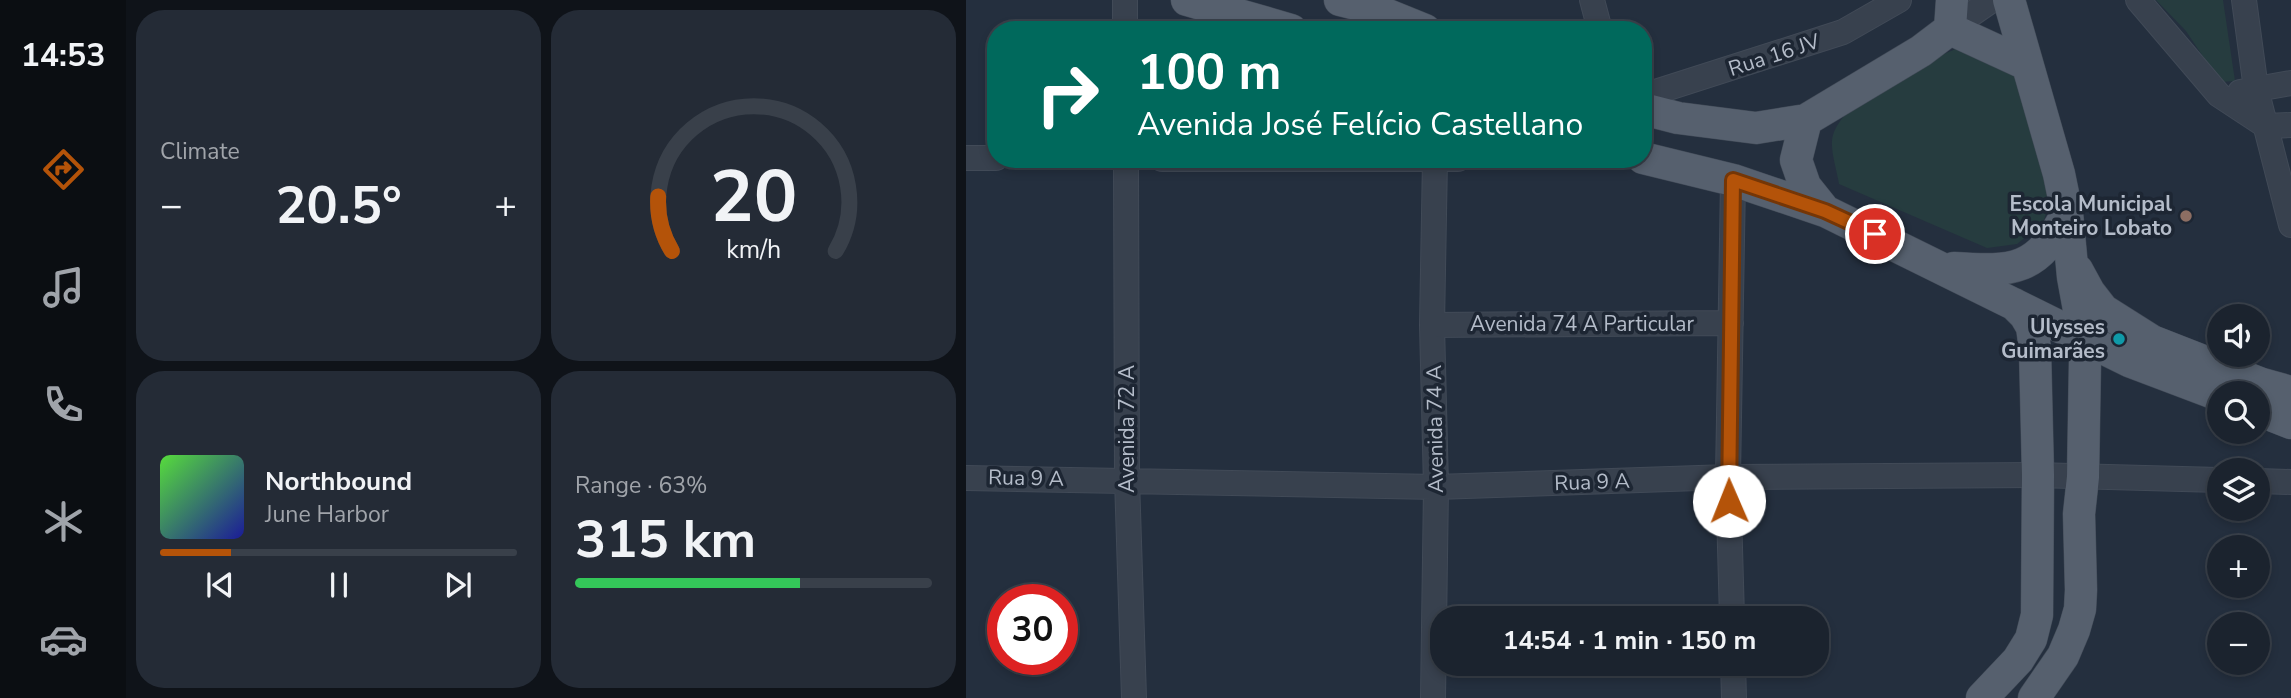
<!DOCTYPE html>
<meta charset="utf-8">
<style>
body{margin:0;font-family:"Nunito Sans",sans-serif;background:#242b36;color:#f1f3f6;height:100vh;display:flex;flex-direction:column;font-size:26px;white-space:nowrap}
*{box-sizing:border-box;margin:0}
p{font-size:23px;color:#a0a4aa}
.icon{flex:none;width:38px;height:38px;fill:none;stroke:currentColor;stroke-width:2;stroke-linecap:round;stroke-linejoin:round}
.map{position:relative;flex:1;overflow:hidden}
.side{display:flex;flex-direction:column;gap:10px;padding:10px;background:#0f1319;width:840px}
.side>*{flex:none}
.top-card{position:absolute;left:21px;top:21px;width:665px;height:147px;border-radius:28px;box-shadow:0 4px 10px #0003,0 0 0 2px #39404a;background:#00695c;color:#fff;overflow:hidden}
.fabs{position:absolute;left:1241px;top:304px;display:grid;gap:14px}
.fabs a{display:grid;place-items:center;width:63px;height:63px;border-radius:50%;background:#1b232e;box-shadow:0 4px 10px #0003,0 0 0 2px #39404a;font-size:35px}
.speed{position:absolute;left:21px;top:584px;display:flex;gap:14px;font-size:35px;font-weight:700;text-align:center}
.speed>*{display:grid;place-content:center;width:91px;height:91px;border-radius:50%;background:#1b232e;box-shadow:0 4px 10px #0003,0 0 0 2px #39404a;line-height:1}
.speed .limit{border:10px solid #d22;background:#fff;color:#111}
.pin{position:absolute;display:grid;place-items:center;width:60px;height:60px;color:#fff;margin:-30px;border:4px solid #fff;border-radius:50%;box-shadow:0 2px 7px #0007}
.me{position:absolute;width:77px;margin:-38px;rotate:359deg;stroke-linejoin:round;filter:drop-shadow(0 0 5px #0008)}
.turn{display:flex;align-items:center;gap:24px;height:147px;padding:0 35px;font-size:32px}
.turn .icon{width:91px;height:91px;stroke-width:2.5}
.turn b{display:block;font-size:49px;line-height:60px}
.big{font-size:52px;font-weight:700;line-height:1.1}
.side .tile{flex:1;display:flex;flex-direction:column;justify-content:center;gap:10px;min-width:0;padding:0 24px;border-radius:28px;background:#242b36}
.side .dial{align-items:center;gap:0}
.dial svg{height:182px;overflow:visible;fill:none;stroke:#39404a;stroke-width:7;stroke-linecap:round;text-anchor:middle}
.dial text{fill:#f1f3f6;stroke:none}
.song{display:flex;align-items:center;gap:21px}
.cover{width:84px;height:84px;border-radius:10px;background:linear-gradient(135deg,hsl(110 70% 55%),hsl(240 70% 35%))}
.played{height:7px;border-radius:4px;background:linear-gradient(90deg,#b45309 20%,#39404a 20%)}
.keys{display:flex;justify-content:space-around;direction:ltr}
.heat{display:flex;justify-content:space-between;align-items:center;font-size:38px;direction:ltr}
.charge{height:10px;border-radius:5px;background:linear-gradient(90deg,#34c759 63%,#39404a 0)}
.side .tiles{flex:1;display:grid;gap:10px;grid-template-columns:repeat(2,1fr)}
.trip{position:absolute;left:464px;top:606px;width:399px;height:70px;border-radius:28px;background:#1b232e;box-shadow:0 4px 10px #0003,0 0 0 2px #39404a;font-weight:700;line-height:70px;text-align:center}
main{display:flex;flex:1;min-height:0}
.tabs{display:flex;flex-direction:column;width:126px;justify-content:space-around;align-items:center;background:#0b0e12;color:#a0a4aa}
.tabs .icon{width:49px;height:49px}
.tabs .current{color:#b45309}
.tabs b{font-size:32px;color:#f1f3f6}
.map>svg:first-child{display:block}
</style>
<main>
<nav class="tabs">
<b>14:53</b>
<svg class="icon current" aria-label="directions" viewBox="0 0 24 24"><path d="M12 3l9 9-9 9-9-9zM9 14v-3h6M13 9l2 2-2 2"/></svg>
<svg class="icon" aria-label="music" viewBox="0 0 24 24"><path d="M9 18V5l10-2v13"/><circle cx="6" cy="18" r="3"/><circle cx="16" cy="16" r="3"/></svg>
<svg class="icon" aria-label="phone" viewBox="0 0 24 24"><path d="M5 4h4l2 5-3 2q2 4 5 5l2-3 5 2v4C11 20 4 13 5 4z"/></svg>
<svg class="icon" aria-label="climate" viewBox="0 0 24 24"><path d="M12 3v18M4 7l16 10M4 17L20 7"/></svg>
<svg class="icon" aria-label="car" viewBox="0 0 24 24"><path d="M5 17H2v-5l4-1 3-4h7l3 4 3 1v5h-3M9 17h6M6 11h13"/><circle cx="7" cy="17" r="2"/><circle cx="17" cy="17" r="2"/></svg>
</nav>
<section class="side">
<div class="tiles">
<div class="tile"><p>Climate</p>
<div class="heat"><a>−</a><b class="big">20.5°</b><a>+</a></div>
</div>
<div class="tile dial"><svg viewBox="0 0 100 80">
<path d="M14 69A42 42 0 1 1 86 69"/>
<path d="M14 69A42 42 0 0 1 8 45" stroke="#b45309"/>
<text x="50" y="56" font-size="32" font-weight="700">20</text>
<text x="50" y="72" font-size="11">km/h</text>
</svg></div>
<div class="tile">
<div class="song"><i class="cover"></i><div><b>Northbound</b><p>June Harbor</p></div></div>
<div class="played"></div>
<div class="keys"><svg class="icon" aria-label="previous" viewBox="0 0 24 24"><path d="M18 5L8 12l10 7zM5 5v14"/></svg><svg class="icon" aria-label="pause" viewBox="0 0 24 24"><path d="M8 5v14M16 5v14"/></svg><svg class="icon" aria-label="next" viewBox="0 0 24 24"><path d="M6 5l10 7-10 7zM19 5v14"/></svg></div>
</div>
<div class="tile"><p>Range · 63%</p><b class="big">315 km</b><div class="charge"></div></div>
</div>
</section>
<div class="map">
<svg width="1325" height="698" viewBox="0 0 1325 698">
<rect width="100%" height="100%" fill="#242f3e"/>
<path fill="#263c3f" d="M1190 0H1257L1269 81 1254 82 1220 31Z
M998 45 1050 75 1086 195 1077 223 1051 244 1021 248 873 184C871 170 863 148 867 135 881 94 960 63 998 45Z"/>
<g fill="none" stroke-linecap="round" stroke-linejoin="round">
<defs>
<path id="minor" d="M159 0V30
M626 0 634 30
M1172 0 1253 95 1300 126 1325 125
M1278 0 1290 89 1325 225
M984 29 1026 0
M1274 92 1325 83
M677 96 877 32 933 0
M0 158H30
M160 159 161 479 168 698
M196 159H492
M466 325 765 323
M0 478 470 487 762 477 1069 475 1253 480
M1292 481 1325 482
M766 618 762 477 767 180
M767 663 768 698
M467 698 470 487 466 325 469 159"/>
<path id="major" d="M221 0 325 30
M374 0 402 7 459 30
M1043 0 1093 174 1101 213 1107 277 1118 337 1119 360 1117 477 1113 514 1115 590 1114 609 1108 630 1097 656 1068 698
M984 29 1060 64
M984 29 986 0
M677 109 712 118 790 128 840 120 955 51 984 29
M840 120 830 160 839 186 859 211
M677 158 767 180 859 211 1163 361 1253 395
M988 268C1048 272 1072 271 1101 213
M1111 270 1123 292 1137 310 1186 341 1296 384 1325 392
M1292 410 1325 423
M1016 698 1052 660 1065 639 1071 615 1072 475 1069 349 1066 327 1059 315 1048 304"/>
</defs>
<use href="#minor" stroke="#414a57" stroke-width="26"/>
<use href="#major" stroke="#414a57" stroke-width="33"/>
<use href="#minor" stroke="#38414e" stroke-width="24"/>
<use href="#major" stroke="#56606e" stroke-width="32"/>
</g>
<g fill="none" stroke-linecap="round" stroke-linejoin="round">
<defs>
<path id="route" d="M763 501 767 180 859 211 909 234"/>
</defs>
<use href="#route" stroke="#753606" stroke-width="18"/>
<use href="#route" stroke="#b45309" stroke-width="12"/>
</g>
<circle fill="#8d6e63" stroke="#1d2633" stroke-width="2.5" cx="1220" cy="216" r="7"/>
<circle fill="#0f9aa8" stroke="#1d2633" stroke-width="2.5" cx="1153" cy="339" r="7"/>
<g text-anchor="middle" stroke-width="7" stroke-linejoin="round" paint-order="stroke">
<g font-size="21" fill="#b4bcc9" stroke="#1d2633">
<text transform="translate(808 55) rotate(-18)" y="7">Rua 16 JV</text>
<text x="616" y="331">Avenida 74 A Particular</text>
<text transform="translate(161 429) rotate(-90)" y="7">Avenida 72 A</text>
<text transform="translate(469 429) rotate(-91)" y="7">Avenida 74 A</text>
<text transform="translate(60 478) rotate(1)" y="7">Rua 9 A</text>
<text transform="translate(626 482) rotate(-2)" y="7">Rua 9 A</text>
</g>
<g font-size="21" font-weight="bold" fill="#b4bcc9" stroke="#1d2633" text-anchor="end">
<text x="1206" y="211">Escola Municipal<tspan x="1206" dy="24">Monteiro Lobato</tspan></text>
<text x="1139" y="334">Ulysses<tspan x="1139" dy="24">Guimarães</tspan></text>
</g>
</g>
</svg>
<div class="fabs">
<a><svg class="icon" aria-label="sound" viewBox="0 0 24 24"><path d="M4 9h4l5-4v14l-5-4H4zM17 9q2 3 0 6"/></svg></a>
<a><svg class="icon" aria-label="search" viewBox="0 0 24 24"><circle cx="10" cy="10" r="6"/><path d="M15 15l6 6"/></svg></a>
<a><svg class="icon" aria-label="layers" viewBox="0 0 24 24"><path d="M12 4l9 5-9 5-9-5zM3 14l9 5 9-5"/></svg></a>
<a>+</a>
<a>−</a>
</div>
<div class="speed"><div class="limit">30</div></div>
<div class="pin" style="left:909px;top:234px;background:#d93025"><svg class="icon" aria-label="arrive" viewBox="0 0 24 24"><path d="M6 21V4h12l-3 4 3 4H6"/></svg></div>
<svg class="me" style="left:763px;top:501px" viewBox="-20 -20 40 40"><circle r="19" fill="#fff"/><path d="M0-13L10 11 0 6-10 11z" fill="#b45309"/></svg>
<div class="trip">14:54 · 1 min · 150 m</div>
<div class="top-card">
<div class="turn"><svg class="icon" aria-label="right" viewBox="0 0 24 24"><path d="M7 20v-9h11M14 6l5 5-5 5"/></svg><div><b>100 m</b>Avenida José Felício Castellano</div></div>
</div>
</div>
</main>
